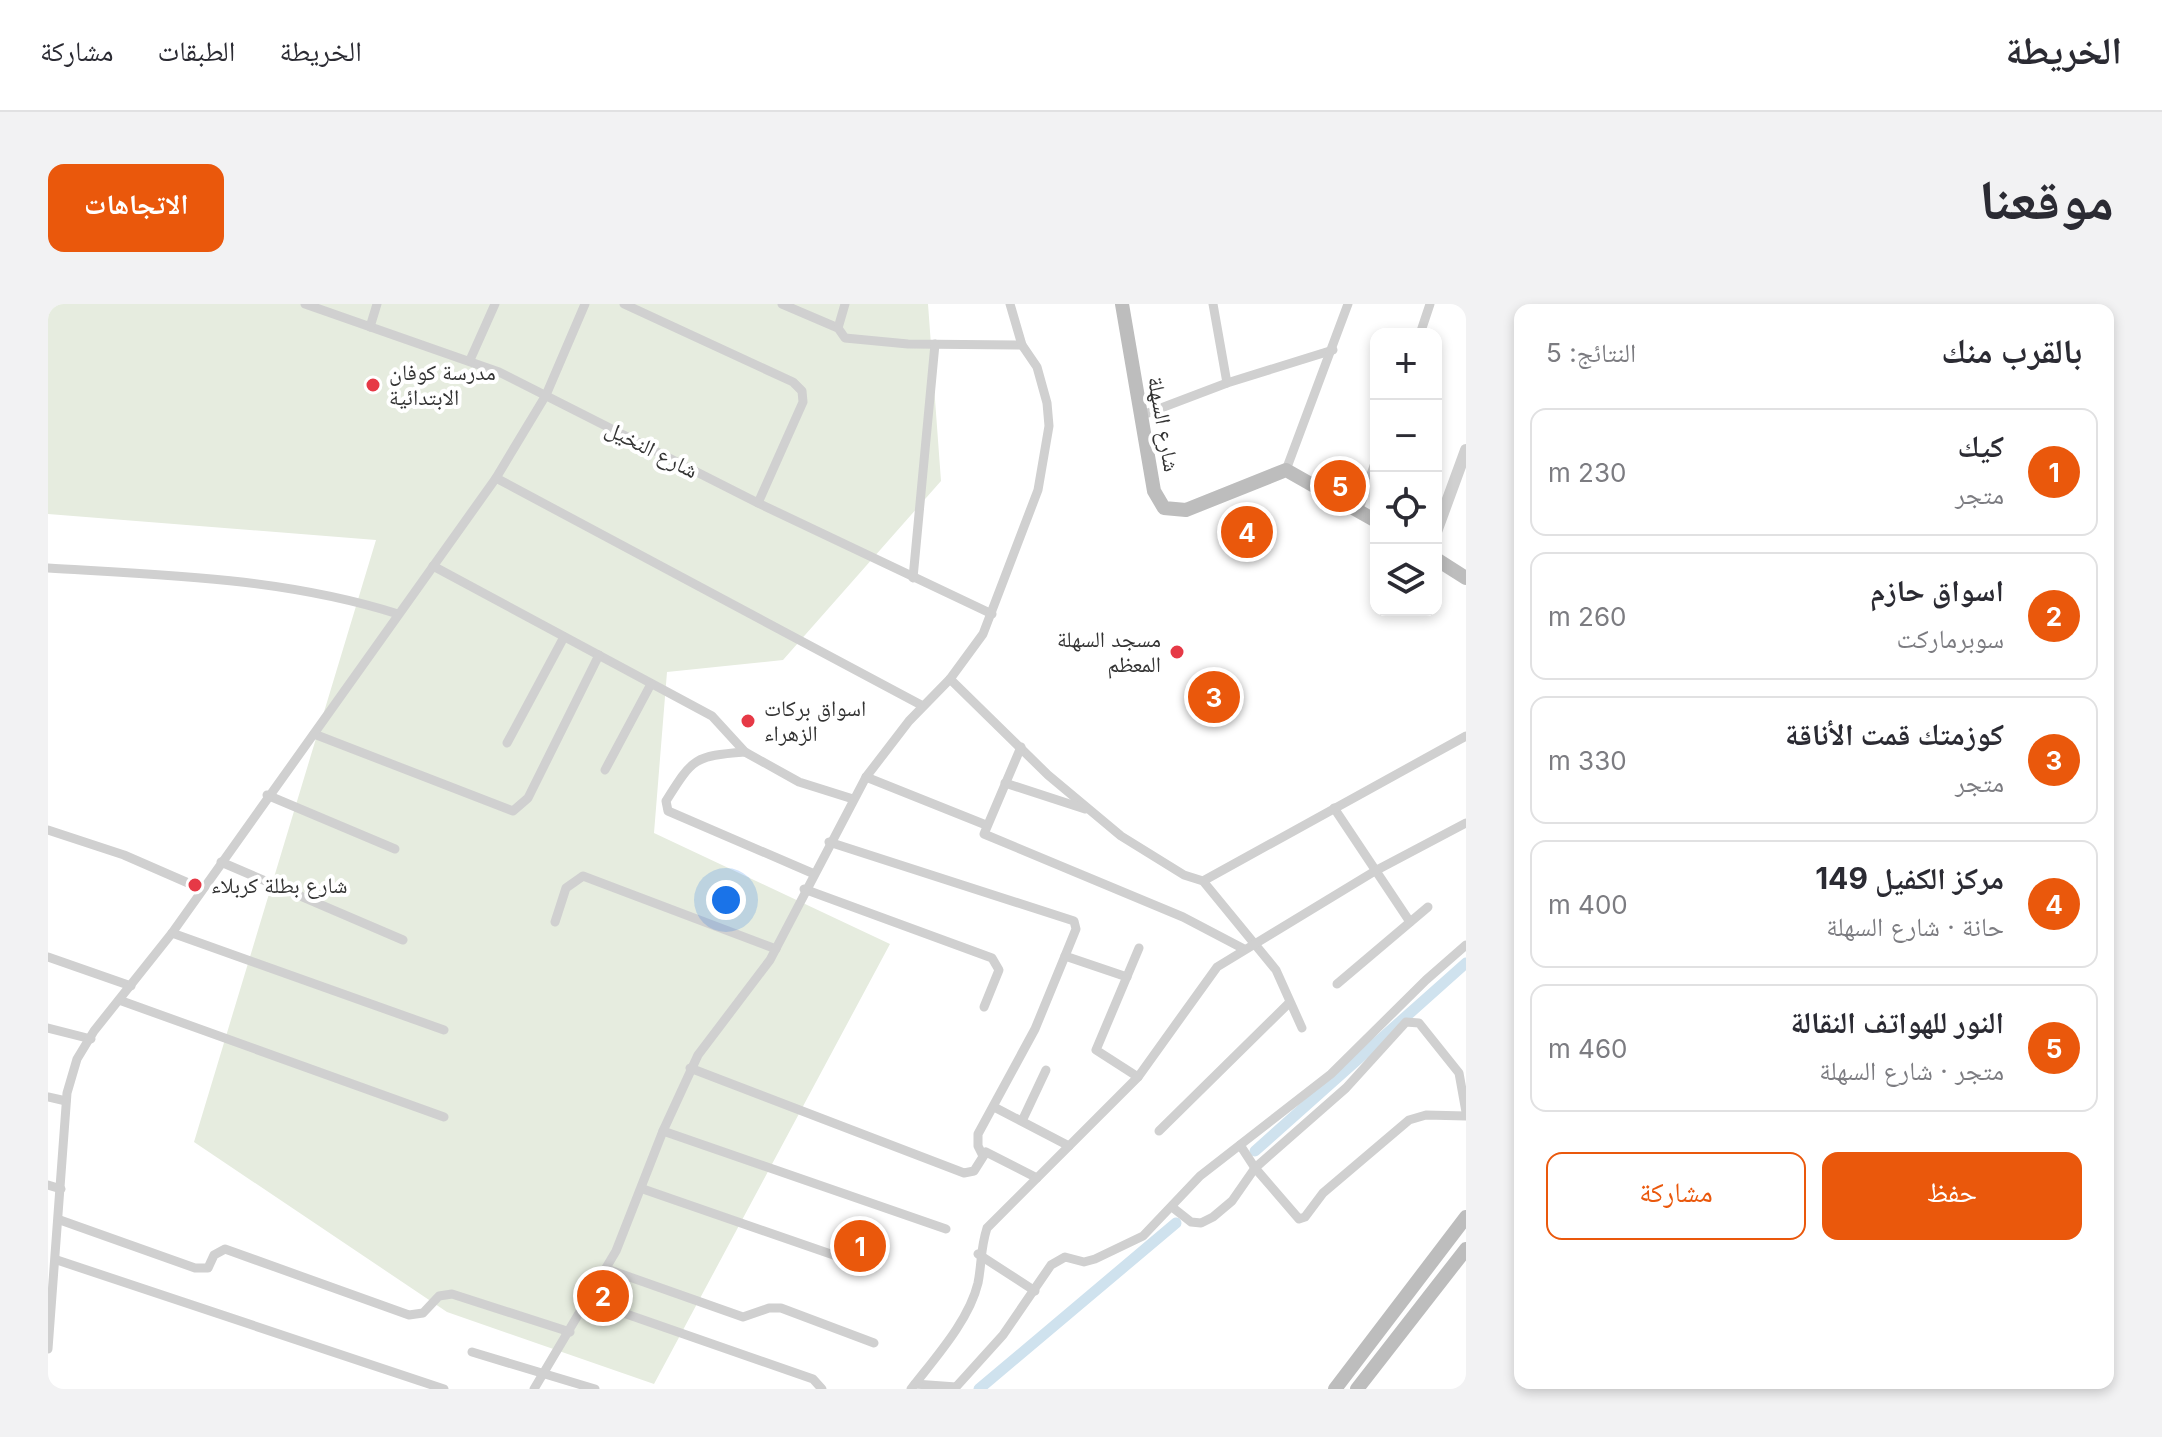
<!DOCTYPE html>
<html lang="ar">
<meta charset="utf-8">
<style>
body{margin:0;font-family:Inter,"Noto Naskh Arabic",sans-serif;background:#f2f2f3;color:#2b2b33;direction:rtl}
.controls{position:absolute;right:24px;top:24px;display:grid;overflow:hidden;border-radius:16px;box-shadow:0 4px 12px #0003}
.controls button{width:72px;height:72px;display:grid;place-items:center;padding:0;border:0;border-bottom:2px solid #e1e1e2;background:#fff;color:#2b2b33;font:40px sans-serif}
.you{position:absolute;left:678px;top:596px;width:28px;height:28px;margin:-20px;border:6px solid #fff;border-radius:50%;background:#1a73e8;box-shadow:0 0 0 12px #1a73e833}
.badge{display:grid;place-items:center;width:52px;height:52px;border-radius:50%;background:#ea580c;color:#fff;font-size:26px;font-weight:700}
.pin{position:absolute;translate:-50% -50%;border:4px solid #fff;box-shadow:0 2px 8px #0006}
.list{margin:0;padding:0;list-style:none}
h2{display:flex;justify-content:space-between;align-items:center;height:104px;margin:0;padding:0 32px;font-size:34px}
h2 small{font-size:26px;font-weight:400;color:#7c7c81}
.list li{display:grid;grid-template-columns:52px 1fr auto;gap:24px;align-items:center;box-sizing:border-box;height:128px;margin:0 16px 16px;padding:0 16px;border:2px solid #e1e1e2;border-radius:16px}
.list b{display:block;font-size:30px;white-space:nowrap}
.list p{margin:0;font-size:26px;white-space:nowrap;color:#7c7c81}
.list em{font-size:26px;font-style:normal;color:#7c7c81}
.actions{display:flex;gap:16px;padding:24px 32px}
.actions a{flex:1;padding:18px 0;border:2px solid #ea580c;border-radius:16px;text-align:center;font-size:28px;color:#ea580c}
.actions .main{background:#ea580c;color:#fff}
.icon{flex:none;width:44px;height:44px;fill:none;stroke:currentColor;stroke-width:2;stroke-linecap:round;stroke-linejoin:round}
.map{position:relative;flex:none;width:1418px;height:1085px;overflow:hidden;direction:ltr;border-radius:16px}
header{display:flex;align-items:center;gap:48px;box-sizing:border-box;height:112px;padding:0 40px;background:#fff;border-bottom:2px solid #e1e1e2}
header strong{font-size:38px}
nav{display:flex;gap:44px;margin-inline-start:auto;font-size:28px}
.intro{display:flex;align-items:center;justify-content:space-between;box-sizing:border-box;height:192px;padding:0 48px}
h1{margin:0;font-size:56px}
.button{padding:20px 36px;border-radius:16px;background:#ea580c;color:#fff;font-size:28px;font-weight:700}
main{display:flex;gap:48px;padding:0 48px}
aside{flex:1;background:#fff;border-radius:16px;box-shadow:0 4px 12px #0003}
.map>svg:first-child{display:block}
</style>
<header>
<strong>الخريطة</strong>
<nav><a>الخريطة</a><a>الطبقات</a><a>مشاركة</a></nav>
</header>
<div class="intro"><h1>موقعنا</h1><a class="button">الاتجاهات</a></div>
<main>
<aside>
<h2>بالقرب منك<small>النتائج: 5</small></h2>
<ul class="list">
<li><span class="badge">1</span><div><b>كيك</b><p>متجر</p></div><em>230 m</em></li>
<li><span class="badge">2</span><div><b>اسواق حازم</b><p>سوبرماركت</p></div><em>260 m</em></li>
<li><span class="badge">3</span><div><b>كوزمتك قمت الأناقة</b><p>متجر</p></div><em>330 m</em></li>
<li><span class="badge">4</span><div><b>مركز الكفيل 149</b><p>حانة · شارع السهلة</p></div><em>400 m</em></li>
<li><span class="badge">5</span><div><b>النور للهواتف النقالة</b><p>متجر · شارع السهلة</p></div><em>460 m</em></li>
</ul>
<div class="actions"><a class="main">حفظ</a><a>مشاركة</a></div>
</aside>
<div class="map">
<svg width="1418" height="1085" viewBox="0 0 1418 1085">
<rect width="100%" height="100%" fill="#fff"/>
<path fill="#e6ecdf" d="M0,0h880l13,177 -158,179 -116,12 -13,161 236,111 -236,440 -207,-72 -253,-170 182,-602 -328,-26z"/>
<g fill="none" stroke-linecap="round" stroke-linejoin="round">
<g stroke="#cfe2ee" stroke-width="11">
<path d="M1207,847l211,-188"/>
<path d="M931,1085l197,-166"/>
</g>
<g stroke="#d0d0d0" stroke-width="9">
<path d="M257,0l194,68 259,131 234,111"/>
<path d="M576,0l169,78 9,9 1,11 -45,101"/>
<path d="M734,0l56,24 7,10 63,6 114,1"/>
<path d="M1165,0l14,79"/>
<path d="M322,23l7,-23"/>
<path d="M790,24l7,-24"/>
<path d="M1372,30l10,-30"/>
<path d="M422,56l25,-56"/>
<path d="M1092,112l87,-33 106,-33"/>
<path d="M1238,166l62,-166"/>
<path d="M448,174l427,228"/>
<path d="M1311,205l17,-49"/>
<path d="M385,262l279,150 33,36 54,30 54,17"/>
<path d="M0,264c118,7 237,10 350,46"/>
<path d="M865,274l22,-234"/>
<path d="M902,375l98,96 73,61 63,39 19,6 73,89 26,58"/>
<path d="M266,430l199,77 15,-13 71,-143"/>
<path d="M459,439l57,-106"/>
<path d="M973,443l-37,87 199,83 61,32"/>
<path d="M697,448c-51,4 -52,6 -79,49l2,10 144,62"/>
<path d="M557,466l46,-86"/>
<path d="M818,473l120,48"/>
<path d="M957,479l80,26"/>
<path d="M219,491l128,54"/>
<path d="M1286,504l76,114"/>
<path d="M0,526l76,25 78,34"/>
<path d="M781,538l245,79 2,8 -11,27 62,21"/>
<path d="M173,558l182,78"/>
<path d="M1155,577l263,-145"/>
<path d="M756,585l188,69 7,12 -15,37"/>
<path d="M507,618l11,-34 17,-12 193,73"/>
<path d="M124,629l272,97"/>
<path d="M0,653l83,29"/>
<path d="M1289,680l91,-77"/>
<path d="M71,696l325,117"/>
<path d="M0,724l43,11"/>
<path d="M642,764l274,105 10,-2 12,-19 51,26"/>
<path d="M1090,773l-42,-27 43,-102"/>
<path d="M0,793l18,4"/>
<path d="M948,804l73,38"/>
<path d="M974,817l24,-51"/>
<path d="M615,827l283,98"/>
<path d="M1111,827l129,-127"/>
<path d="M1192,841l15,23 44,51 6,-2 18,-24 86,-73 17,-5 40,1"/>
<path d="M934,850l-4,-8v-12l57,-105 30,-73"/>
<path d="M0,881l13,4"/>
<path d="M595,885l205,71"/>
<path d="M1124,903l19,15 10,1 12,-6 19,-16 23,-33 91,-80 60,-66 13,1 40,50 7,39"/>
<path d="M12,916l135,48h13l6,-13 11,-6 184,66 14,-2 16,-17 13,-2 118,38"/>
<path d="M930,950l57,37"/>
<path d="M9,956l387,129"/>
<path d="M559,965l136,48 26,-9h12l93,35"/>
<path d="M541,997l224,78 9,10"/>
<path d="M0,1045l19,-256 10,-34 17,-28 78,-98 324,-455 50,-83 39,-91"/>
<path d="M424,1048l123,37"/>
<path d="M867,1080l41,3 47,-52 48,-70 14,-8 19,5 11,-3 48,-23 57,-60 131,-102 95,-94 40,-35"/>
<path d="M486,1085l82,-138 47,-120 35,-76 72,-95 96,-183 43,-56 41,-42 33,-45 55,-144 11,-64 -2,-23 -10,-36 -15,-22 -12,-41"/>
<path d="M863,1085c23,-30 58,-68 67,-106 4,-20 2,-33 9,-55l151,-151 79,-110 158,-96 91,-48"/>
</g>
<path stroke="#d0d0d0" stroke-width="12" d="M1388,228l30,-82"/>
<g stroke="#bdbdbd" stroke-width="14">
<path d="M1074,0l32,187 10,17 22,2 100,-40 90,51"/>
<path d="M1388,255l30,19"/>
<path d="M1287,1085l131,-172"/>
<path d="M1309,1085l109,-140"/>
</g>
</g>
<g fill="#e63946" stroke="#fff" stroke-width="3">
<circle cx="325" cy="81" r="8"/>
<circle cx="1129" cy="348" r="8"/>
<circle cx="700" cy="417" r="8"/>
<circle cx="147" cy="581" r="8"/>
</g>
<g text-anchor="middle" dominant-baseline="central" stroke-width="8" stroke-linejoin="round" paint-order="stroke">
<g font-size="22" fill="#333" stroke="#fff" text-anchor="start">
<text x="341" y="68">مدرسة كوفان<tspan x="341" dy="25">الابتدائية</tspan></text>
<text x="1113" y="335" text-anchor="end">مسجد السهلة<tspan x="1113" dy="25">المعظم</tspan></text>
<text x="716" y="404">اسواق بركات<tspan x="716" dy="25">الزهراء</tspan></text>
<text x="163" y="581">شارع بطلة كربلاء</text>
</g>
<g font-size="22" fill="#333" stroke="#fff">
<text transform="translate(1116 120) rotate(80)">شارع السهلة</text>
<text transform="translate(604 145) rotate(27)">شارع النخيل</text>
</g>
</g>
</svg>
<div class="controls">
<button>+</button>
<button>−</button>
<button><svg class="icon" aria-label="locate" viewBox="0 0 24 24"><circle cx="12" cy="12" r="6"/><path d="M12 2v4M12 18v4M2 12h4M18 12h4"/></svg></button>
<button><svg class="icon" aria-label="layers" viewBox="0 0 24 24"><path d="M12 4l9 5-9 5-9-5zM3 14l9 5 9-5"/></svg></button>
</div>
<div class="you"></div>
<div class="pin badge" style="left:812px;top:942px">1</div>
<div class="pin badge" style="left:555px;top:992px">2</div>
<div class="pin badge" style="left:1166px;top:393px">3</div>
<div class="pin badge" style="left:1199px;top:228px">4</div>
<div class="pin badge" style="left:1292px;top:182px">5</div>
</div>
</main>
